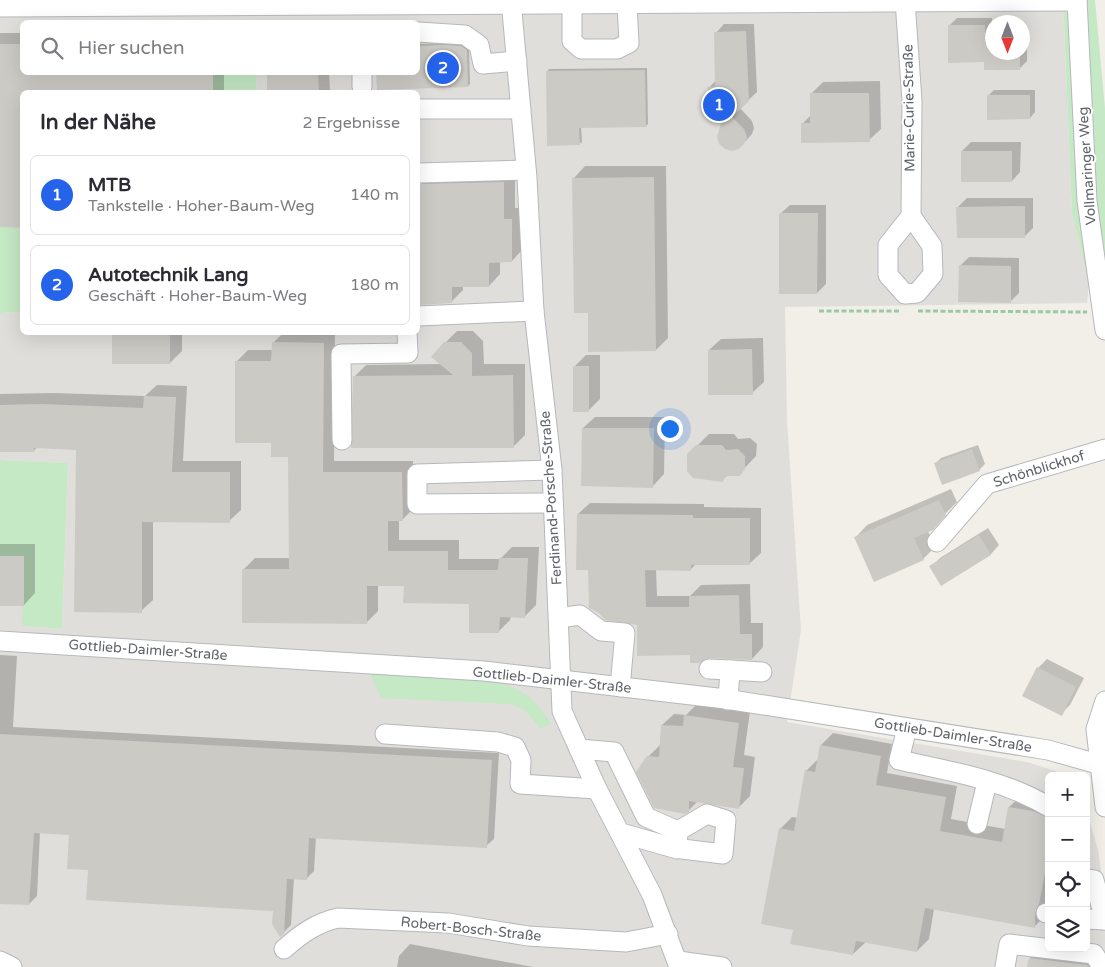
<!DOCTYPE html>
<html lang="de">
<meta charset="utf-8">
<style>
body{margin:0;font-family:"Varela Round",sans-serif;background:#f7f7f7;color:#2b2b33}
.controls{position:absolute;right:15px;bottom:15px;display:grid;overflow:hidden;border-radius:8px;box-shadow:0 5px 20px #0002}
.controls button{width:45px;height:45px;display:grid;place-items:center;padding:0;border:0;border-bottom:1px solid #e1e1e2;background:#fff;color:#2b2b33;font:25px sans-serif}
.compass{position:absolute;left:985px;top:15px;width:45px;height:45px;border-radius:50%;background:#fff;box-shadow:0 5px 20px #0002;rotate:180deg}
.you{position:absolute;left:669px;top:428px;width:18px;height:18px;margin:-12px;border:4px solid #fff;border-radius:50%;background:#1a73e8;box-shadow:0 0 0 8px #1a73e833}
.badge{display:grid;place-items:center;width:32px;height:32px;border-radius:50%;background:#2563eb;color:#fff;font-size:16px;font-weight:700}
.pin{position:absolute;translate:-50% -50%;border:2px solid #fff;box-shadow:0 1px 5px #0006}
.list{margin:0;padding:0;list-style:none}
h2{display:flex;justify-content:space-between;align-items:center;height:65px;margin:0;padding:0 20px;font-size:21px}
h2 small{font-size:16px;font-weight:400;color:#7c7c81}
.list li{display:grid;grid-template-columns:32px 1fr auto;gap:15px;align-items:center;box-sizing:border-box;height:80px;margin:0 10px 10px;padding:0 10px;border:1px solid #e1e1e2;border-radius:8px}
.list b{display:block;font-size:19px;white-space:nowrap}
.list p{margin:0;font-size:16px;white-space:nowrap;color:#7c7c81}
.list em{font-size:16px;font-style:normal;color:#7c7c81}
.icon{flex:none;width:28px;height:28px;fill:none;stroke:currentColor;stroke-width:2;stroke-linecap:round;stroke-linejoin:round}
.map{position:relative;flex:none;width:1105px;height:967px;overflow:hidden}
.search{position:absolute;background:#fff;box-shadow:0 5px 20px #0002;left:20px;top:20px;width:400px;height:55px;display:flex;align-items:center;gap:12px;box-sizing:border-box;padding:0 18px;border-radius:8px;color:#7c7c81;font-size:19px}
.panel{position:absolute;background:#fff;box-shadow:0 5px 20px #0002;left:20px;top:90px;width:400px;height:245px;border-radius:8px}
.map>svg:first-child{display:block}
</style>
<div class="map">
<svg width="1105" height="967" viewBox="0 0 1105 967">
<rect width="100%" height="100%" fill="#f1efe8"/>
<path fill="#e0deda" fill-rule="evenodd" d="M0,0h1063l9,213 17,70 -2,20 -302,4 2,113 14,210 -14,92 240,40 44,14h-22v172h37v-140l12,42 7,47v70h-1105v-411h24l-1,70 39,3 6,-166 -68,-3v-147l22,-1v20h396v-240h-161l-1,-19 162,-1v-50h-396v50l191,1v19h-191v136l-22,-1zM992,22h30v30h-30z"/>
<g fill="#c5e8c5">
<path d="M1063,0h32l10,109v164l-16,10 -17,-70z"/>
<path d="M213,73h43l1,19h-44z"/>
<path d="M0,227l22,1v84l-22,1z"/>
<path d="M0,460l68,3 -6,166 -40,-3 2,-70h-24z"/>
<path d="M369,671l127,11c29,8 40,17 55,42l-11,5 -16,-20 -14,-5 -129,-6z"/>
</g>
<g fill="#0003">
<path d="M957,18h35v34h30v-16h5v25l-7,7 -35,-7 -36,-35z"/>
<path d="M724,24h30l3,68 -17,16 12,13 2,7 -2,6 -13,14 -14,-37 -15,-24 6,-7v-47z"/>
<path d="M0,33h22v39h202v20h-202v134h-22z"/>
<path d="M448,43l16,1 5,4 1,36 -2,2 -50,-14v-28z"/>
<path d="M647,68l1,56 -2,2 -65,1 1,15 -3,2 -32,-72 2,-3z"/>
<path d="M269,72h60l1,20h-61z"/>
<path d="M880,81l1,48 -12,11 -67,-16 9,-9v-21l12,-12z"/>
<path d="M994,90h41v22l-5,6 -42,-22z"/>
<path d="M971,142h50l-1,30 -8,9 -50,-30z"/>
<path d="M585,166h81l2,172 -12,12 -67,-38 -15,-134z"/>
<path d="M515,171v37h8v41l-11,12h-12v13l-11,12h-26v4l-12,12 -33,1v-93l3,-1 -1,-24 12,-12z"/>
<path d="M967,198h66v30l-9,9 -66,-30z"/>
<path d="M790,205h36v79l-9,9 -36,-80z"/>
<path d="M969,257l50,1v35l-9,9 -50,-36z"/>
<path d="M457,331h16l10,10 1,23h41v71l-12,12 -159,-70 12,-12 76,-1 -10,-8z"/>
<path d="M113,332h69v19l-12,12z"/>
<path d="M284,332h51l-1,129h79l1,47 -12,12h-3v20h60v19h41l12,-12h27l-3,58 -12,12 -13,-1 -1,4 -11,11 -29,-28 -65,-19h-27v27l-12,12 -122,-54 11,-11h35v-102l-17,-14 -36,-81 11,-11h25v-7z"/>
<path d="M763,338l1,44 -12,11 -43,-43 12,-11z"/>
<path d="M586,355h14v44l-11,11 -15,-43z"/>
<path d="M157,385l30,1 -4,75h58v49l-12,11h-76v79l-12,11 -64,-162 -40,-2 -3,4h-34v-57l54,-1 91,3z"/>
<path d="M595,417h70l-1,57 -11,12 -70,-58z"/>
<path d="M709,434h25l4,5 12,-1 7,6 -1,12 -17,18 -11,1 -6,5 -33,-26z"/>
<path d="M978,445l7,19 -6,6 -43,-7 5,-5z"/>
<path d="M951,489l6,13 -29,29 7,16 -12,12 -67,-22 11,-12z"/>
<path d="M590,503l114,1v3l57,1v45l-12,11h-53l-5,5h-35l1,27h33l11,-11 49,-1 1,39h12v24l-11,12 -61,-5 -53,-31 -49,-55 -11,-54z"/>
<path d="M988,528l11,17 -8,9 -49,30 -11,-17 9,-9z"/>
<path d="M0,544h35v49l-11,12h-24z"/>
<path d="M0,655l17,1 -4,71 486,26 -5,86 -8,7 -170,-9 -2,34 -8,8 -12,-1 -3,47 -10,10 -7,-25 -185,-41 -18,-35 -31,-2 -3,64 -8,8 -29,-2z"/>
<path d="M1047,659l37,19 -14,27 -9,9 -23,-46z"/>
<path d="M697,704l53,7 -6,44 11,2 -5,39 -11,11 -41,-6 -10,10 -40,-54 12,-12 2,-20 12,-11 12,1z"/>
<path d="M833,733l59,11 -5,29 70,13 -6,33 54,10 4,-22 12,-11 28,5v94l-3,5v15l-12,12 -100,-18 -5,30 -12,12 -51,-9 -13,12 -59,-25 -14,-100 12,-12 6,1 8,-47 12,-12 3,-14z"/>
<path d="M410,944l123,23h-136l2,-11z"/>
<path d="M1042,946l15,2 42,19h-71l2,-9z"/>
</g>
<g fill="#cccac5">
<path d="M948,25h37v19h7v8h28v18h-36v-8l-36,1z"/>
<path d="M746,31l3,70 -17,16 12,12 3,8 -3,7 -5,5 -7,2 -7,-2 -6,-5 -2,-7 7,-24h-16v-26l7,-1 -1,-54z"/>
<path d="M0,44h22v28h191v20h-191v136l-22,-1z"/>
<path d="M445,45l16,1 6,4 1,37 -91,3 -1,-18h42v-26z"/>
<path d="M645,70l1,57 -67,1 1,17 -33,1 -1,-75z"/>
<path d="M267,72h51l1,20h-52z"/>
<path d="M810,93h59l1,49 -69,1v-20h9z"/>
<path d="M987,95h43v24l-43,1z"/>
<rect x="961" y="151" width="51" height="31"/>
<path d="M654,177l2,174 -68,1v-39h-14l-2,-135z"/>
<path d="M504,182v37h8v43l-23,1v24h-37v16l-34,2 1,-121z"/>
<path d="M1025,206v32h-68l-1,-31z"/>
<path d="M779,213h39l-1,81h-38z"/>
<path d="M959,265l52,1v37l-53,-1z"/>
<rect x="112" y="332" width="58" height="32"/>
<path d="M272,342l52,1 -1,129h79l1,49h-15v30h60v19h50l1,-12h29l-3,60 -25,-1 -1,16h-30v-29l-66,-1 1,-17h-37v38l-125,-1v-54h47l-1,-112h-17v-14h-36v-82h36z"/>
<path d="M444,342h17l11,11v23l41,-1 1,73h-163l2,-72 100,-1 -22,-18z"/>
<path d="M752,349l1,46h-45v-45z"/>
<rect x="573" y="366" width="16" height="46"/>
<path d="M144,396l32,1 -4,75h58v51l-88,-1v91l-68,-1 2,-162 -42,-2v4h-34v-47l42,-1 101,4z"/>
<path d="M582,428h72l-1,60 -72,-2z"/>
<path d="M696,445h26l4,5 12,-1 7,7v13l-5,7h-15l-2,6 -30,-4 -6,-7v-17z"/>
<path d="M972,449l8,22 -38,14 -8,-22z"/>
<path d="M939,500l7,15 -13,15 -19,8 10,22 -50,22 -20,-45z"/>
<path d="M577,514l116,1v3h57v47h-59v6l-46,-1 1,37h43v-11l50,-1 1,39h12v26l-42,-2 -10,5h-10v-8l-53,1v-31l-32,-5 -6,-7 -10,-5 -1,-38h-12z"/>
<path d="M979,535l12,20 -50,31 -12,-20z"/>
<rect x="0" y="556" width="24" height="50"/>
<path d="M1037,667l39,20 -14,29 -40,-20z"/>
<path d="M684,715l55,8 -6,44 11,1 -5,41 -50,-8v11l-4,2 -31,-6 -18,-36 11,-16 12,1 2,-32 22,1z"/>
<path d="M0,734l492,26 -5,88 -178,-10 -2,42 -20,-1 -3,55 -4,3 -8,-13 1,-13 -187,-11 2,-30 -21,-1 2,-34 -35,-2 -5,72 -29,-1z"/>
<path d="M820,745l61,11 -5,29 70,12 -6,34 62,11 6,-35 25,4 16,7v34l-10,52 -4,9v15l-110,-20 -8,44 -61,-11 -3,14 -63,-11 3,-14 -32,-6 18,-96 15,3 11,-61 10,2z"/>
<path d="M1029,958l58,7 2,2h-62z"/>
</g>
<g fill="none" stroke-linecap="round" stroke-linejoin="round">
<defs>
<g id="minor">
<path d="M511,0l16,178 7,133 18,159 10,241 35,78 55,106 27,72"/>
<path d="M905,0l7,101 -1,115 -23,29v30l17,19 12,-1 16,-19 -1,-28 -21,-30"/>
<path d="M1077,0l10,201 18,129"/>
<path d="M572,5v36l9,8h36l12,-6 -2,-39"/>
<path d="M0,7l1077,-6"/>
<path d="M418,32l47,3 14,10 4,19 34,-3"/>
<path d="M362,72v15"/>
<path d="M418,109h103"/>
<path d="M418,173l108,-3"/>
<path d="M418,316l116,-5"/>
<path d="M342,440l-1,-86 67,-1 -1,-21"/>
<path d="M552,470l-135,4v30l136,-1"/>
<path d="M937,542l50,-58 118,-35"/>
<path d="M559,618l21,-3 21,16 24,2 -5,54"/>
<path d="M0,641l484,30 242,28 322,51 57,16"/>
<path d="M709,669l21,1"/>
<path d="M728,700l2,-30 32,2"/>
<path d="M1105,701l-9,28 9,78"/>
<path d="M907,728l-8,32c50,11 106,20 150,47"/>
<path d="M385,734l113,8 17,5 6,13 -1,24 77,5"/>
<path d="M579,749l35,3 32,65 32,14"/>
<path d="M977,824l10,-42"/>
<path d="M621,833l53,15 49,6 3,-34 -19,-6 -29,17 -1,18"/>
<path d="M1086,879l8,1 11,40"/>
<path d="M1046,913h3"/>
<path d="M1086,919l19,1"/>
<path d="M284,949c17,-15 32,-26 54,-31l110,5 80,13 98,6 42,-8"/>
<path d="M0,961l12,6"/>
<path d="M678,961l44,6"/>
<path d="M1005,967l4,-23 85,10 8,13"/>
</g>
</defs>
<use href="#minor" stroke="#b5b8bc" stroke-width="21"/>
<g stroke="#9cc7a9" stroke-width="3" stroke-dasharray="5 2.5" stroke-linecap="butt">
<path d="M819,311h80"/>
<path d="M918,311l169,1"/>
</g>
<use href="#minor" stroke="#fff" stroke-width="19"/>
</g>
<g text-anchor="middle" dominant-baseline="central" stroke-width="4" stroke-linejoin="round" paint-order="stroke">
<g font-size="14" fill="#5f6368" stroke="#fff">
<text transform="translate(909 108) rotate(-91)">Marie-Curie-Straße</text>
<text transform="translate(1087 166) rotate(-94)">Vollmaringer Weg</text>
<text transform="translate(1039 469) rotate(-17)">Schönblickhof</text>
<text transform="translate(551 498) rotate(-94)">Ferdinand-Porsche-Straße</text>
<text transform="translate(148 650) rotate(4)">Gottlieb-Daimler-Straße</text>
<text transform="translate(552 680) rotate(6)">Gottlieb-Daimler-Straße</text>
<text transform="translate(953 735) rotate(9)">Gottlieb-Daimler-Straße</text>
<text transform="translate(471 929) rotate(6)">Robert-Bosch-Straße</text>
</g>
</g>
</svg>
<div class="controls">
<button>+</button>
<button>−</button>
<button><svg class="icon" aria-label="locate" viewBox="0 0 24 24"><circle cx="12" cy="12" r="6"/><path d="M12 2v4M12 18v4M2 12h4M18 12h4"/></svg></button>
<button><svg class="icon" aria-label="layers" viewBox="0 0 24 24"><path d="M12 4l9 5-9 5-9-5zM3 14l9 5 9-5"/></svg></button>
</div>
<svg class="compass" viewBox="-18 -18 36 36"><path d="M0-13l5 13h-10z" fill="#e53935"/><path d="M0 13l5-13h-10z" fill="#7c7c81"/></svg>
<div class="you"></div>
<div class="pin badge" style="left:719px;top:105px">1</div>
<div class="pin badge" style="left:443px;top:68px">2</div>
<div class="search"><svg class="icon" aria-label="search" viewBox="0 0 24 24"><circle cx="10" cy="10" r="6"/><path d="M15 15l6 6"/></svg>Hier suchen</div>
<section class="panel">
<h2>In der Nähe<small>2 Ergebnisse</small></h2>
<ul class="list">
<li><span class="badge">1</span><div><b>MTB</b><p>Tankstelle · Hoher-Baum-Weg</p></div><em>140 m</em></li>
<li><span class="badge">2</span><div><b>Autotechnik Lang</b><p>Geschäft · Hoher-Baum-Weg</p></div><em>180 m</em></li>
</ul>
</section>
</div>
